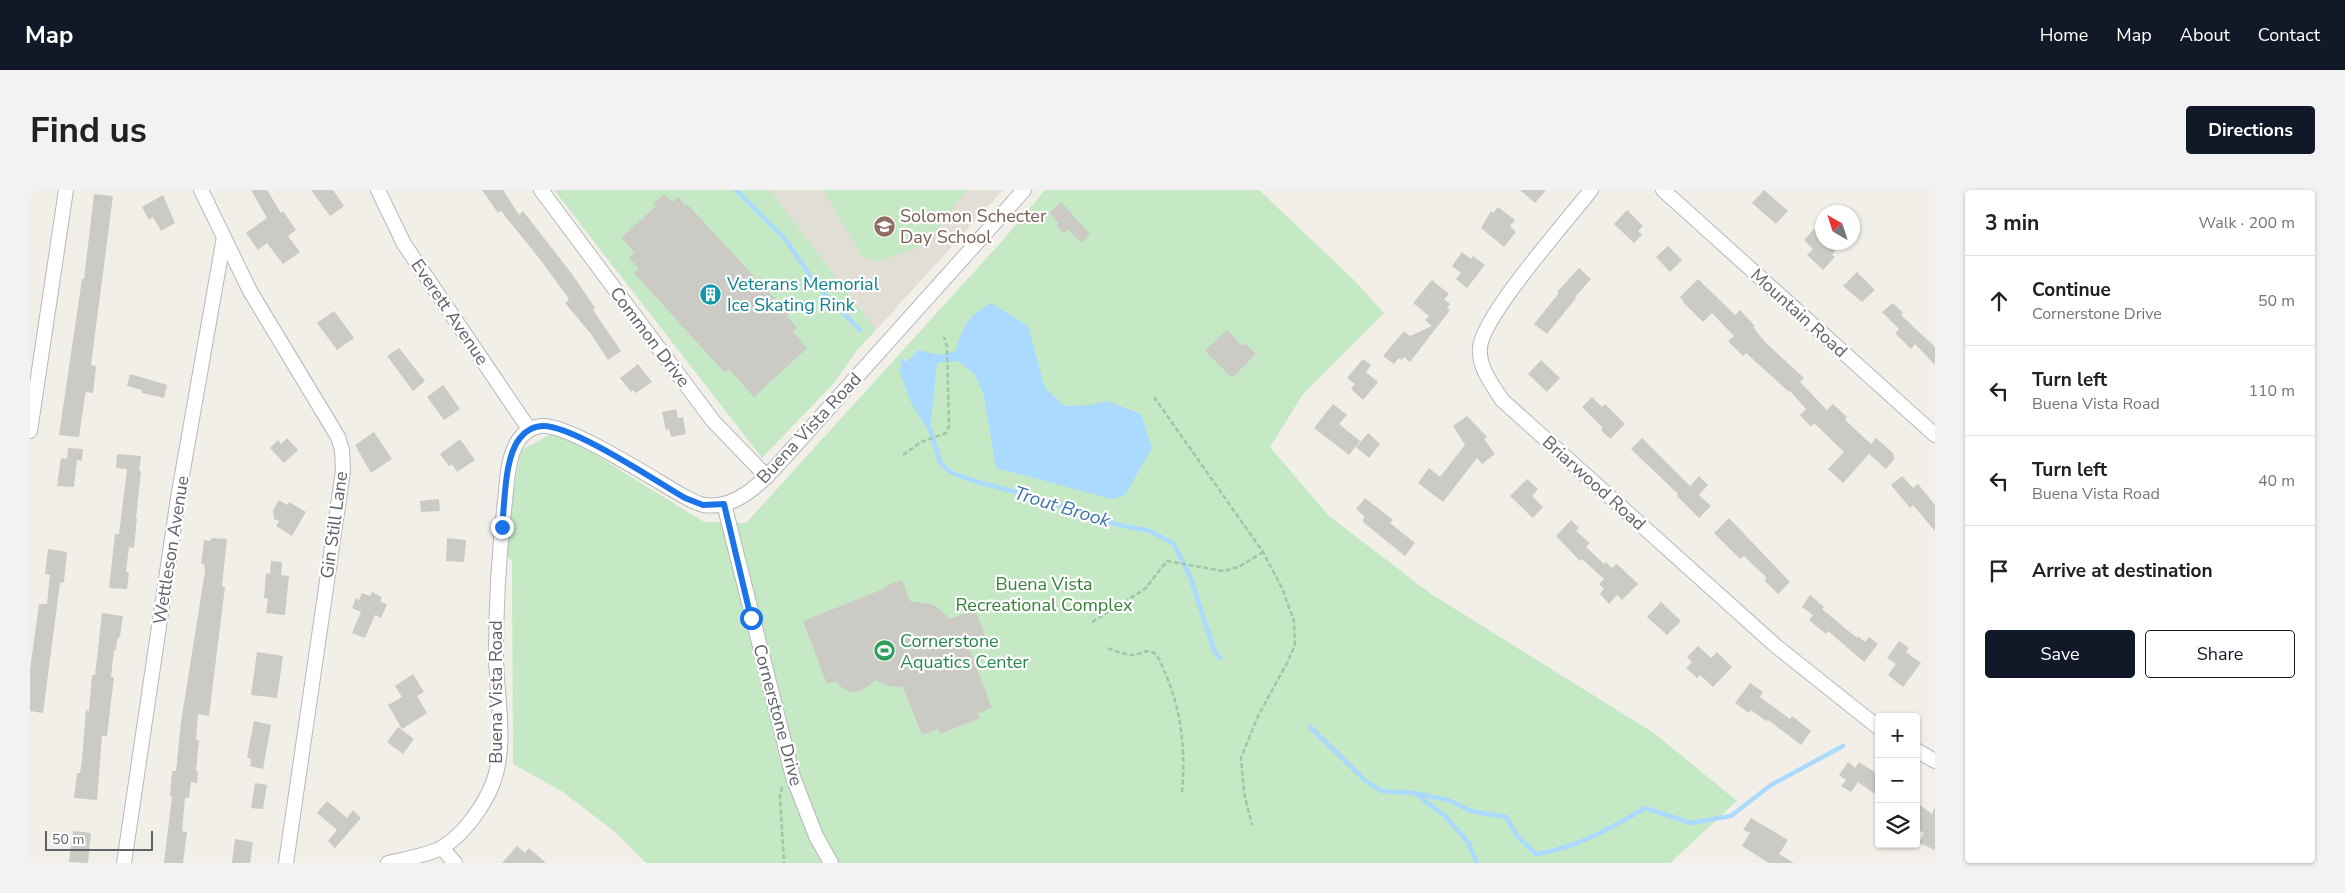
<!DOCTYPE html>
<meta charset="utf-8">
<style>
body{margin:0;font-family:"Nunito Sans",sans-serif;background:#f2f2f2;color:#202124}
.controls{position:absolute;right:15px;bottom:15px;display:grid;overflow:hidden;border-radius:5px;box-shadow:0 1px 4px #0004}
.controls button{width:45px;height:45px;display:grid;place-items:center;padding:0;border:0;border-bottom:1px solid #e0e0e0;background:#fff;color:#202124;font:25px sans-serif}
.compass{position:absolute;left:1785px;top:15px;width:45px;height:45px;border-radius:50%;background:#fff;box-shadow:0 1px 4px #0004;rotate:321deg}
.scale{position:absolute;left:15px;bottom:12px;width:108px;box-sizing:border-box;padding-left:5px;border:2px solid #5f6368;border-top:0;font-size:14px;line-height:18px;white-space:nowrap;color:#5f6368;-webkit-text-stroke:4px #fff;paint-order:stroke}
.stop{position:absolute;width:15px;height:15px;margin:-11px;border:4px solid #1a73e8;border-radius:50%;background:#fff}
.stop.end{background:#1a73e8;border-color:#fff;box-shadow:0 1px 5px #0008}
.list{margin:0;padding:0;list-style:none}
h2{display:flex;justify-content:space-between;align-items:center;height:65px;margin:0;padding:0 20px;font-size:21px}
h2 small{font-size:16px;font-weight:400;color:#757577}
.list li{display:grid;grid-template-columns:32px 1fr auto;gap:15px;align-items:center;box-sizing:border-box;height:90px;padding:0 20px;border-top:1px solid #e0e0e0}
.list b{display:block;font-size:19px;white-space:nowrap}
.list p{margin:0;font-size:16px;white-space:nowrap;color:#757577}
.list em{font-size:16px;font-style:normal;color:#757577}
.actions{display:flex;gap:10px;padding:15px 20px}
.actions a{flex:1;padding:11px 0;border:1px solid #111827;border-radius:5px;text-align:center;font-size:18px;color:#111827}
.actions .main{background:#111827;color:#fff}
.icon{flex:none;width:28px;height:28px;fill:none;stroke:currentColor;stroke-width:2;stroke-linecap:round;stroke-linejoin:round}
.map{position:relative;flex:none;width:1905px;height:673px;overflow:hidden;border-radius:5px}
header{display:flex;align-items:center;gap:30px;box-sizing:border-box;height:70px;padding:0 25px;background:#111827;color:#fff}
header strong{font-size:24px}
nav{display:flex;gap:28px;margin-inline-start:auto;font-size:18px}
.intro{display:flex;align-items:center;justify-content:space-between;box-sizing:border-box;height:120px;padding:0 30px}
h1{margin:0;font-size:35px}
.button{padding:12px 22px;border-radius:5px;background:#111827;color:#fff;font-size:18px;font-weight:700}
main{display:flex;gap:30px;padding:0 30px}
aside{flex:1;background:#fff;border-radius:5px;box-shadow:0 1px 4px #0004}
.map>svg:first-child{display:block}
</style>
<header>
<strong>Map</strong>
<nav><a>Home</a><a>Map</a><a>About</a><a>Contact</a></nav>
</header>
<div class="intro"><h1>Find us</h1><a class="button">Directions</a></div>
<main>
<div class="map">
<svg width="1905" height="673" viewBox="0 0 1905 673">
<rect width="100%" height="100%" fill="#f1efe8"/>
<path fill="#e1ded6" d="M740,0h233l-127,140z"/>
<g fill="#c5e8c5">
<path d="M524,0h216l106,140 -19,20 -22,32 -73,76z"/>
<path d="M793,0h144l-40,53 -10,5 -41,14 -14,-6z"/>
<path d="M1015,0h214l96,91 29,32 -81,81 -33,53 59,69 102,78 223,139 83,68 -67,62h-1024l-31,-31 -52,-40 -50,-28 -1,-204 -10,-4 19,-106 36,-19 147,91 42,1 257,-283z"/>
</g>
<path fill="#aadaff" d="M961,113l37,23 17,62 19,18 27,-1 16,-4 34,13 11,34 -27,47 -13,4 -116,-31 -12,-72 -9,-21 -17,-14 -21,2 -7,70 -19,-30 -12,-34 20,-19 21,5 16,-4c5,-23 14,-37 35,-48z"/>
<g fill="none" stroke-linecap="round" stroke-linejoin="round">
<g stroke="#aadaff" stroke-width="4.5">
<path d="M706,0l50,50 32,47 42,43"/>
<path d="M872,171l6,8"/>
<path d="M900,239l10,33 10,10 24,9 57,15 88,29 31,6 24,13 17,35 23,71 6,8"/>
<path d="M1280,537l56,54 15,10 34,2 31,24 22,25 9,21"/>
<path d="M1385,603l33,7 23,11 35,6 11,19 19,18c40,-6 74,-25 109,-46l46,15 40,-7 40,-31 72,-39"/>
</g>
</g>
<g fill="#cccac5">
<path d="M221,0h16l14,23 2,-2 13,19 -8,6 12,16 -17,12 -16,-21 -9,7 -12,-17 21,-15z"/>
<path d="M281,0h22l11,16 -14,10z"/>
<path d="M452,0h21l16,25 4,-4 49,63 23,34 -2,2 28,41 -13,9 -17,-26 -26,-31 4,-4 -30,-41 -38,-47 -3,2z"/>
<path d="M1490,0h26l-11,13z"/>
<path d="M1734,0l24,21 -12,13 -24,-21z"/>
<path d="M64,4l19,2 -22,169 5,1 -3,27 -7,-1 -1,4 -6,41 -20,-2 23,-156h2z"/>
<path d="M634,4l8,8 6,-5 8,8 1,-1 102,110 -2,2 10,12 -4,4 14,16 -53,49 -25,-28 -4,4 -91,-100 5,-4 -10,-11 6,-5 -14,-15 35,-32 -3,-2z"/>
<path d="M133,5l12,28 -14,8 -8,-14 -4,3 -7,-13z"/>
<path d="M1031,12l29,32 -9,9 -13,-14 -4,5 -8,-8 3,-3 -10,-10z"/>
<path d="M1468,17l17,13 -5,6 6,6 -12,15 -23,-19 10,-17 2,2z"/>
<path d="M1597,20l16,16 -5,5 4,4 -8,8 -20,-19z"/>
<path d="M1784,39l8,8v5h6l8,8 -4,5 3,2 -12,13 -16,-15 6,-6 -9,-9z"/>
<path d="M1638,56l14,14 -12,12 -14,-15z"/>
<path d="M1432,62l9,7 2,-3 12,9 -18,23 -11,-9 5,-6 -9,-7z"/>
<path d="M1549,78l12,11 -16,18 1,1 -29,36 -13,-10 25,-31 -2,-1z"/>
<path d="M1827,82l18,18 -13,12 -19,-16z"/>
<path d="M1668,89l37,36 5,-5 15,16 -2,1 12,15 39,36 -4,4 27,28 6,-6 14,13 -2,3 26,24 5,-6 18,16 -1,2 2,2 -9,11 -17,-15 -26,29 -15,-14 16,-17 -30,-29 -3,4 -11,-12 6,-6 -16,-18 -1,1 -43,-39 -3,3 -15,-15 6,-5 -22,-23 -9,9 -19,-19 -4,-6z"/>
<path d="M1402,90l17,14 -5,5 6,5 -3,4 3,2 -40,52 -6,-5 -2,3 -3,-2 -5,6 -11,-8 21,-25 6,5 22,-10 -7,-6 4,-4 -16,-13z"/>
<path d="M1863,113l10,10 -2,2 34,32v18l-20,-21 -4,5 -16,-16 4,-4 -17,-17z"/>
<path d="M304,121l20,27 -17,12 -20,-27z"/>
<path d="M1197,140l15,16 3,-2 11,10 -24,24 -27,-27z"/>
<path d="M369,158l26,33 -12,10 -26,-35z"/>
<path d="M1333,169l8,6 -5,7 12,10 -15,18 -12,-11 4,-5 -8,-6z"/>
<path d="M1511,170l19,18 -13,14 -19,-18z"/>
<path d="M608,174l14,18 -16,11 -3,-3 -2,2 -11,-14z"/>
<path d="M100,184l37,11 -3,13 -22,-5v-3l-15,-4z"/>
<path d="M413,195l17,24 -16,11 -17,-23z"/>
<path d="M1562,207l10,10 3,-3 20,20 -15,15 -9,-9 2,-2 -21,-21z"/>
<path d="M1303,214l14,11 -8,9 21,17 -11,14 -35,-27z"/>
<path d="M646,219l2,9 5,-1 3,17 -15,3 -2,-8 -3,1 -4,-18z"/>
<path d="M1437,226l20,21 -3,2 11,15 -13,10 -5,-6 -34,44 -25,-19 11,-15 11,9 25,-32 -12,-19z"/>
<path d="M344,242l18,27 -21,14 -16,-28z"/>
<path d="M1338,243l12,11 -11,14 -13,-11z"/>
<path d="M257,248l11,12 -14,13 -14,-15 8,-8 3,4z"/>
<path d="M1612,248l48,48 9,-10 9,9 -9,10 12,11 -12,12 -22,-22 1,-2 -47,-45z"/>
<path d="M430,249l15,21 -18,12 -5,-8 -3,2 -9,-12z"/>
<path d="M38,258l15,1 -1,12 -5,-1 -3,27 -17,-1 4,-28 6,1z"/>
<path d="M87,264l24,2 -2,15h2l-5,47h1l-3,30 -5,-1 -3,25h3l-2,17 -18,-1 6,-54h4l8,-65 -11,-1z"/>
<path d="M1872,286l11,12 5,-4 17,21v26l-22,-26 -3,3 -19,-23z"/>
<path d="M1497,289l11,10 -6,7 11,11 -10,11 -23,-22z"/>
<path d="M1335,308l28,22 -3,3 25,20 -10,13 -42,-34 1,-6 -8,-7z"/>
<path d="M409,309l1,12 -19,1 -1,-11z"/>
<path d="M249,310l8,5 2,-3 17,10 -14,24 -16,-10 3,-5 -5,-2 -1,-9z"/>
<path d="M1699,328l61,64 -12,12 -14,-14 3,-2 -23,-22 -4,3 -26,-26z"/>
<path d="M1541,330l8,8 -3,3 14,12 -4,4 18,17 2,-2 6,6 5,-4 21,20 -16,16 -5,-5 -8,9 -9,-10 4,-5 -5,-5 5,-5 -22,-20 -2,2 -24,-25z"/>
<path d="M181,348l16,1 -5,47 3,1 -16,129 -11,-2 -2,26h3l-3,31h2l-1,12 -6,-1 -2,16h-4l-3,33 5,1 -4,31h-19l8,-67h-2l2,-25h4l5,-49 24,-151 -1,-7h-3l3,-24 7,1z"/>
<path d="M417,348l19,2 -2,22 -18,-1z"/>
<path d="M18,359l19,3 -3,30 -4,1 -17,130 -13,-2v-41l9,-66h8l3,-29 -5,-1z"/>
<path d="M241,371l11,1 -1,13 8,1 -4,39 -19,-2 2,-14 -4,-1 2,-25 4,1z"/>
<path d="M872,390l8,21 24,4 16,14 25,-9 10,25 -18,8 25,65 -14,5 2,5 -40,16 -2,-5 -16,6 -19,-48 -16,-1 -11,-6 -15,11 -10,1 -9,-4 -6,-7 -9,3 -24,-63 83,-33 -1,-2z"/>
<path d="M342,402l10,5 -2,5 7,2 -6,14 -6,-3 -10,23 -13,-5 9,-21 -9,-4 4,-10 3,2 3,-7 8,3z"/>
<path d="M1780,405l14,12 -2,2 35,29 1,-2 7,6 4,-5 9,7 -14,18 -36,-31 -2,3 -17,-14 4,-5 -11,-8z"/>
<path d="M1631,412l20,19 -14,14 -20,-18z"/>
<path d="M72,423l21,3 -3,20 -3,4 -1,10h-2l-3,27h3l-7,59h-5l-5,64 -23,-2 3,-25h3l2,-14 4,-49 3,1 3,-36h3z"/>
<path d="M1869,451l10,7 -3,4 15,11 -18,24 -15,-12 8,-11 -9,-6z"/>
<path d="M1668,456l13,12 6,-6 15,15 -19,20 -13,-12 -3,3 -11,-10 6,-6 -5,-5z"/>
<path d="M227,462l26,4 -6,42 -26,-3z"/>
<path d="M383,484l11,18 -7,4 10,17 -25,16 -14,-24 14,-8 -7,-11z"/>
<path d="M1720,493l13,9 -3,5 30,22 2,-3 19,15 -10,14 -33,-25 -2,1 -15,-11 -2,3 -14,-10z"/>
<path d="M224,531l17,4 -8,44 -13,-3 1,-7 -4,-2z"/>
<path d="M368,537l16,12 -11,15 -16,-12z"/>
<path d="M1818,572l7,6 4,-6 20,13v22l-21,-15 -7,10 -10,-6 5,-6 -7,-5z"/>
<path d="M225,593l12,2 -4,24 -12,-1z"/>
<path d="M297,611l20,17 6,-8 8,8 -26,30 -7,-7 9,-11 -20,-17z"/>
<path d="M1886,612l16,12 3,-7v43l-16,-7 5,-10 -8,-4z"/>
<path d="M1721,628l37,22 -9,14 15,9h-25l-27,-17 8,-13 -7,-3z"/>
<path d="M43,641l18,2 -3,30 -19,-1z"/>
<path d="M205,649l18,3 -3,21h-18z"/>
<path d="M487,656l8,7 4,-5 17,15h-44z"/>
</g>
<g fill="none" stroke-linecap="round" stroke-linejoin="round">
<defs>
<g id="minor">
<path d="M171,0l49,101 88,146 4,13 1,21 -57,392"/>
<path d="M348,0l26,54 125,185"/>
<path d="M511,0l172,231 54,56"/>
<path d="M1561,0c-24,31 -107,124 -111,157 -2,20 12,37 22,53l274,246 103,82"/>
<path d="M1633,0l272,245"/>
<path d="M0,241l36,-241"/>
<path d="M694,314l69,273 23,59 15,27"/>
<path d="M1886,560l19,11"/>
<path d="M412,658l13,15"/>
<path d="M94,673l54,-365 46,-261"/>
<path d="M358,673c16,-4 42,-8 55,-16 21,-13 41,-41 50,-64 15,-41 3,-86 3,-128 0,-51 3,-103 9,-154 2,-17 2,-36 9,-52 4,-11 14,-22 27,-23 27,-3 117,56 144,71 6,3 13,7 19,8 33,5 59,-24 79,-46l241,-269"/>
</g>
</defs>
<use href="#minor" stroke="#b5b8bc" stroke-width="16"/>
<g stroke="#9cc7a9" stroke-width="2.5" stroke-dasharray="5 2.5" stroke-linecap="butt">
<path d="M1124,207l109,155 19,36 12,33 1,24 -8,18 -29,53 -17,42 3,35 8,32"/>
<path d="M873,265l18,-13 25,-9 3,-7 -2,-79 -3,-10"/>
<path d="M1062,432l53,-33 22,-28 56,10 16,-4 24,-15"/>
<path d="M1078,458c6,3 19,7 25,7 6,0 13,-6 19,-3 6,2 8,10 11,16 18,39 23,81 19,124"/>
<path d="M752,597l-2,9 4,67"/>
</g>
<use href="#minor" stroke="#fff" stroke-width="14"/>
</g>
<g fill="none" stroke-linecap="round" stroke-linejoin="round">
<path stroke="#1a73e8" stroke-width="6" d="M472,337c3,-24 2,-70 18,-89 5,-7 14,-12 23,-12 31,0 111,54 142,72l18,7 21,-1 27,114"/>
</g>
<defs>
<symbol id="school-disc" viewBox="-11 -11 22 22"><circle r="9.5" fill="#8d6e63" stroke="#fff"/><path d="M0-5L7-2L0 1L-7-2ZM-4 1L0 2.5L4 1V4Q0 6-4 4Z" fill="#fff"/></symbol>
<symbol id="building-disc" viewBox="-11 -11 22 22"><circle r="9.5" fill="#0f9aa8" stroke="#fff"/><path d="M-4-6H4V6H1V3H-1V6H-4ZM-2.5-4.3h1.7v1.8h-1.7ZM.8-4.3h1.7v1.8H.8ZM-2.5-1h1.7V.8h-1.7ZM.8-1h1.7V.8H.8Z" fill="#fff"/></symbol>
<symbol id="stadium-disc" viewBox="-11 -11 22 22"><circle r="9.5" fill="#2e9e5b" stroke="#fff"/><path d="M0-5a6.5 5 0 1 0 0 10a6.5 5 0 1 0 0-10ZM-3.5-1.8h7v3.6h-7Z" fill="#fff"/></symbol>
</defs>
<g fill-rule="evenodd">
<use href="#school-disc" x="842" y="24" width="25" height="25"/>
<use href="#building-disc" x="668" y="92" width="25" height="25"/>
<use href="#stadium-disc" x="842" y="448" width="25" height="25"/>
</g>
<g text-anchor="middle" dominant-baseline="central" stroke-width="4.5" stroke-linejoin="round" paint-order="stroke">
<g font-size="18" fill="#785e54" stroke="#fff" text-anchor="start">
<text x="870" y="26">Solomon Schecter<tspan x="870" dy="21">Day School</tspan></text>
</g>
<g font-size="18" fill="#0d838f" stroke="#fff" text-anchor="start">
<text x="697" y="94">Veterans Memorial<tspan x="697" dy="21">Ice Skating Rink</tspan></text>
</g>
<g font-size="18" fill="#5f6368" stroke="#fff">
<text transform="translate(420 122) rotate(56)">Everett Avenue</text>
<text transform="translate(1769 123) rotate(42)">Mountain Road</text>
<text transform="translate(620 147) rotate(53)">Common Drive</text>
<text transform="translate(779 238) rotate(-47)">Buena Vista Road</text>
<text transform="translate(1564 293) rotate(42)">Briarwood Road</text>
<text transform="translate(304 335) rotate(-82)">Gin Still Lane</text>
<text transform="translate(141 360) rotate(-81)">Wettleson Avenue</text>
<text transform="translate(466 502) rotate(-90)">Buena Vista Road</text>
<text transform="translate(748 525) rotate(75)">Cornerstone Drive</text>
</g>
<g font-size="18" fill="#348238" stroke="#fff">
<text x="1014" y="394">Buena Vista<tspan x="1014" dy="21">Recreational Complex</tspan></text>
</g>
<g font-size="18" fill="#27864d" stroke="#fff" text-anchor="start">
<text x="870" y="451">Cornerstone<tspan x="870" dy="21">Aquatics Center</tspan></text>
</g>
<g font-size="19" font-style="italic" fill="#4174aa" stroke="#fff">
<text transform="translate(1032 317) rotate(17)">Trout Brook</text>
</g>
</g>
</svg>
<div class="controls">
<button>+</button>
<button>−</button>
<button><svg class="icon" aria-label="layers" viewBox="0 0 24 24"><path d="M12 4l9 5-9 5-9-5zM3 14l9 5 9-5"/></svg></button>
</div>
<svg class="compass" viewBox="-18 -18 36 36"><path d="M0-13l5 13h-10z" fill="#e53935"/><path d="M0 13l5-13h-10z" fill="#757577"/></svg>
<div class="scale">50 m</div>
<div class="stop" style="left:721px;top:428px"></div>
<div class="stop end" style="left:472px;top:337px"></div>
</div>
<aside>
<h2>3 min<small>Walk · 200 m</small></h2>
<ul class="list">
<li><svg class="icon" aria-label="ahead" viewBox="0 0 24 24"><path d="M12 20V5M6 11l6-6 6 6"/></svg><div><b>Continue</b><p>Cornerstone Drive</p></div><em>50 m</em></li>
<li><svg class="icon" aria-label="left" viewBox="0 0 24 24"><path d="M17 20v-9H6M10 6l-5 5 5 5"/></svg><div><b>Turn left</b><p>Buena Vista Road</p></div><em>110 m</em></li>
<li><svg class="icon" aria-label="left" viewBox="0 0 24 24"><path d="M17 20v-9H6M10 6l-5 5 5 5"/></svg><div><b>Turn left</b><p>Buena Vista Road</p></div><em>40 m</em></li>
<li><svg class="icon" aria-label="arrive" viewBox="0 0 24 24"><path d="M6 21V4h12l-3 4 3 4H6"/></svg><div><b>Arrive at destination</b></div></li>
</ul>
<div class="actions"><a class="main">Save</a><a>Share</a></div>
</aside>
</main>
